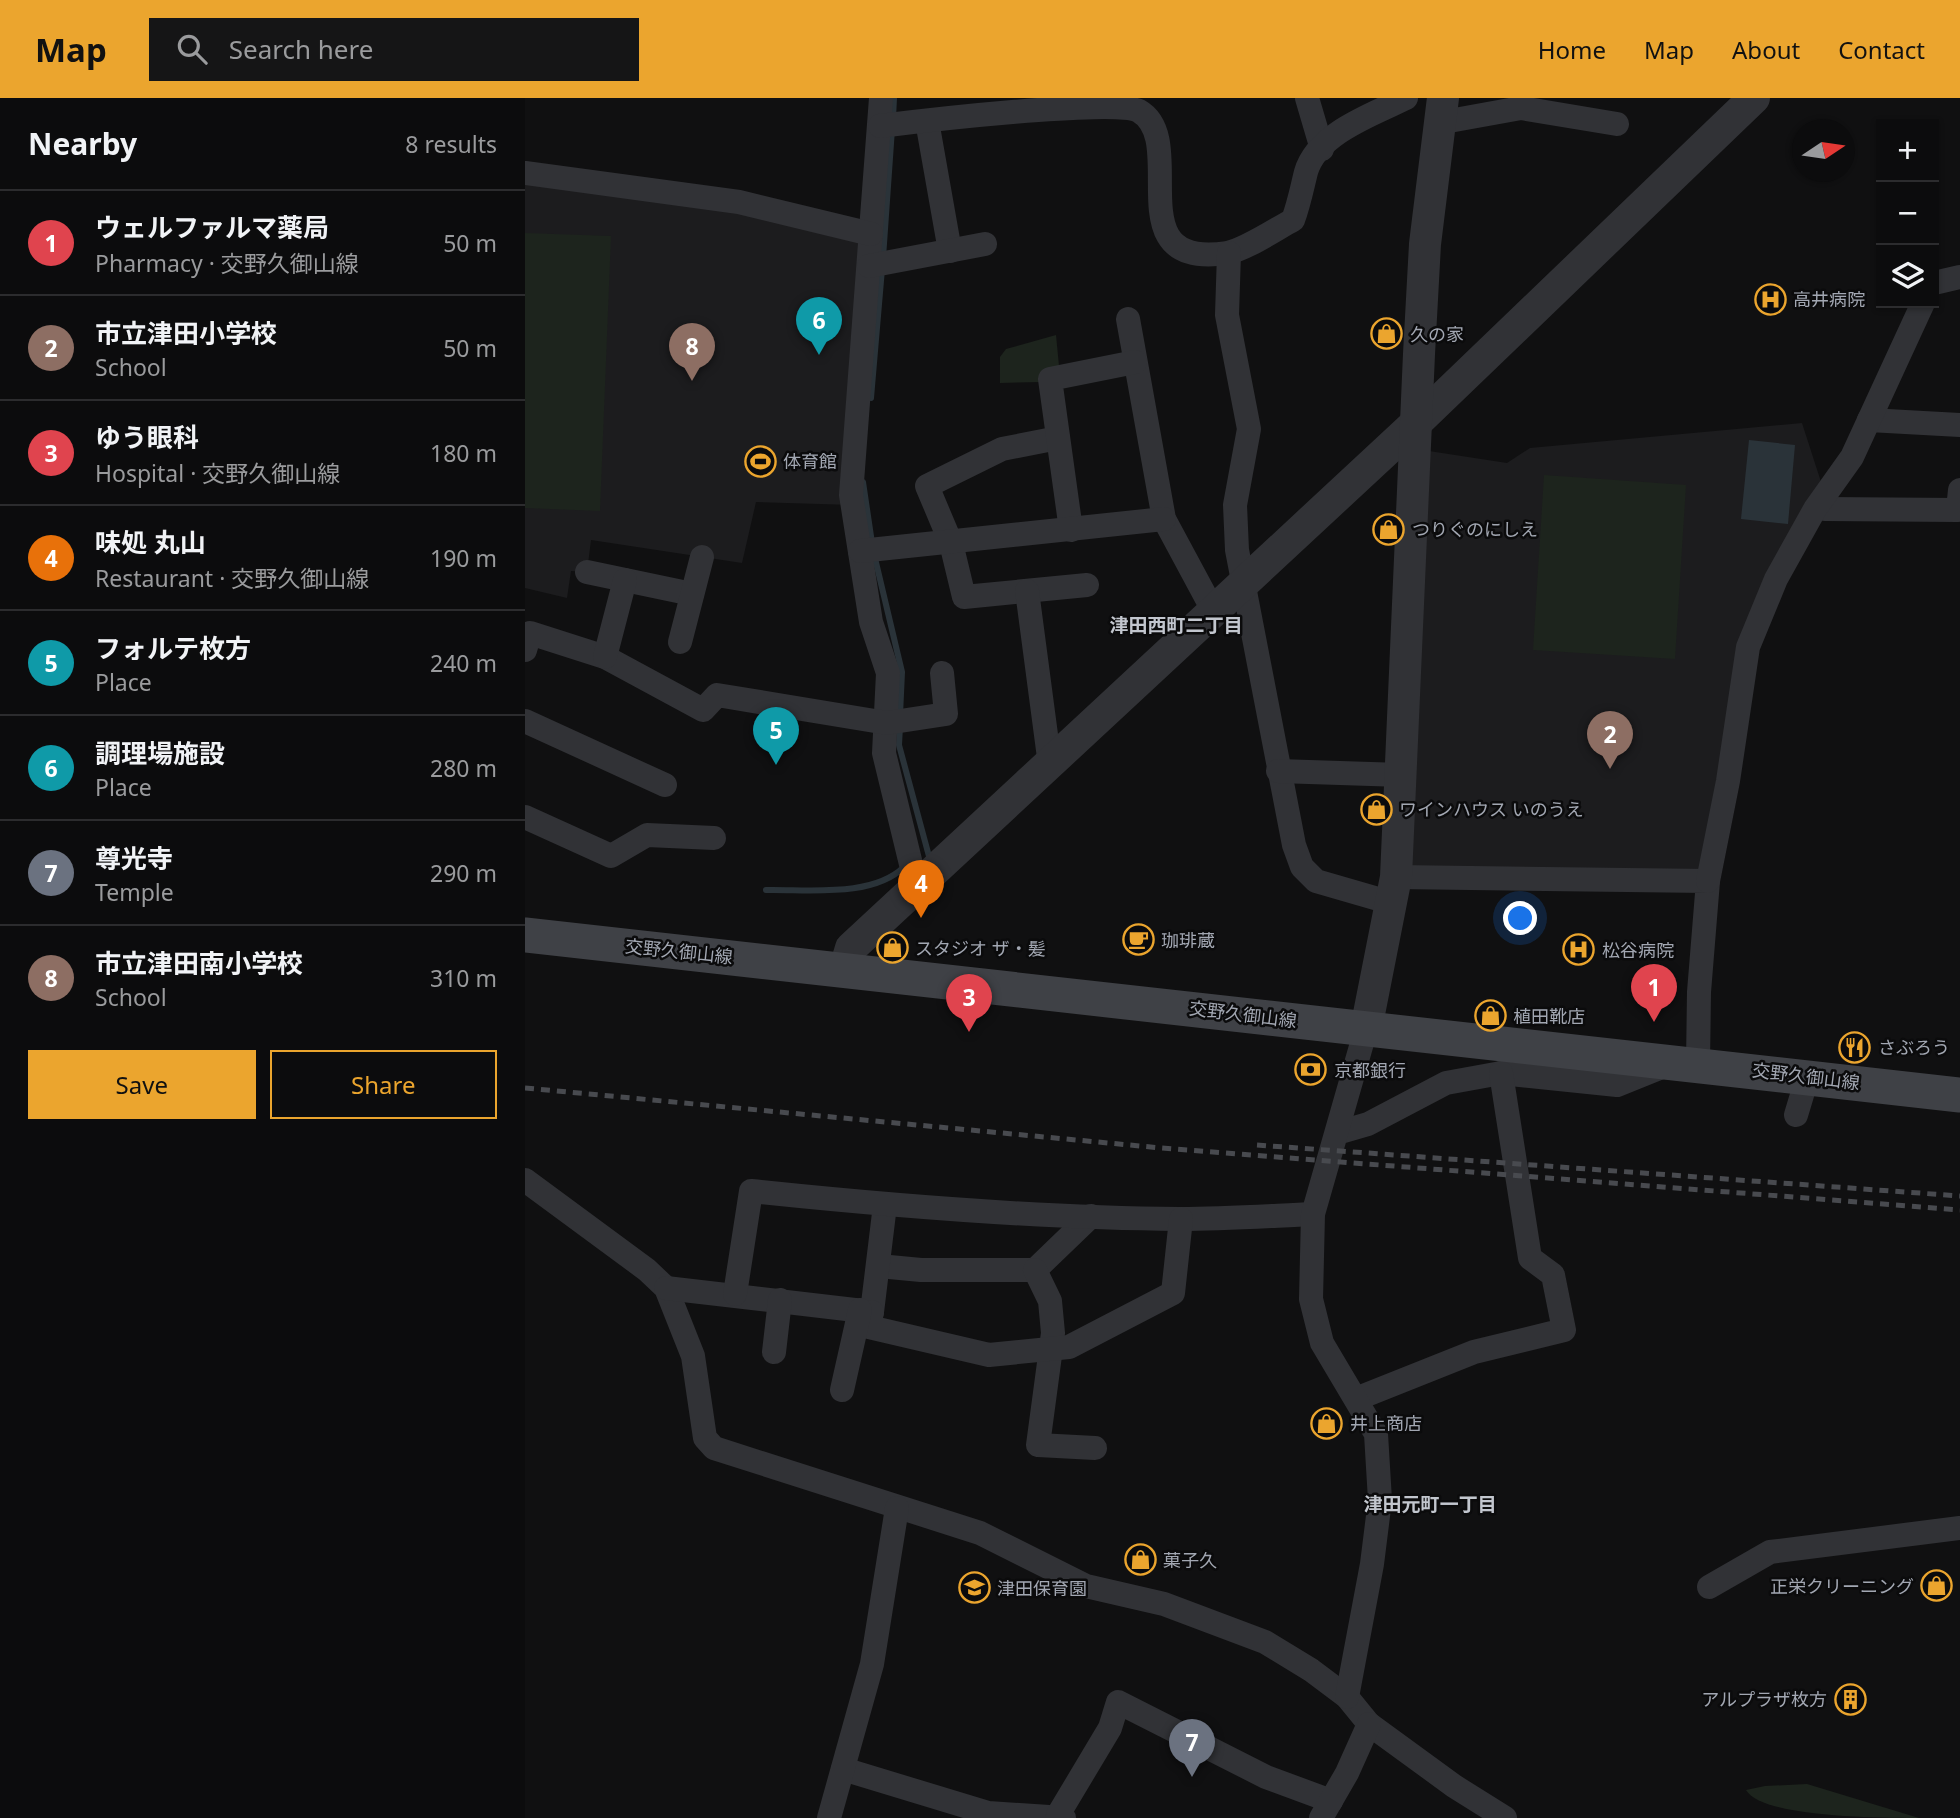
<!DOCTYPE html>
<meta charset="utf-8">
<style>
body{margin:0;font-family:"Noto Sans","Noto Sans JP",sans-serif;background:#151516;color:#f1f3f6}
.controls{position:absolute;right:21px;top:21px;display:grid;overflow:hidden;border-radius:0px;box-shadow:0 2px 5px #0004}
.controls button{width:63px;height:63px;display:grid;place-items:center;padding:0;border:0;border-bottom:2px solid #2c2c2e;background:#0c0c0d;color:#f1f3f6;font:35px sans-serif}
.compass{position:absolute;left:1267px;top:21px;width:63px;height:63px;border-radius:50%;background:#0c0c0d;box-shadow:0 2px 5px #0004;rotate:77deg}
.you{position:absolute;left:996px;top:821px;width:24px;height:24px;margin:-18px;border:5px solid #fff;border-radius:50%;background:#1a73e8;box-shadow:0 0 0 10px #1a73e833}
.badge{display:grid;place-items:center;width:46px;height:46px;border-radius:50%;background:#eba52e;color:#fff;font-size:23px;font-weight:700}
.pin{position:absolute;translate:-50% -58px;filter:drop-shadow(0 2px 4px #0008)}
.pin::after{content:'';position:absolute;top:37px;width:24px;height:21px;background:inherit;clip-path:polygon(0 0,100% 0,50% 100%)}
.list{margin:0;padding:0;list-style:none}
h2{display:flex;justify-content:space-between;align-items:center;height:91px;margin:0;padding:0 28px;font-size:30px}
h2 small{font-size:23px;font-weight:400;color:#9a9b9d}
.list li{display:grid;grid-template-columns:46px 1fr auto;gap:21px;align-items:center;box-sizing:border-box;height:105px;padding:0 28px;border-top:2px solid #2c2c2e}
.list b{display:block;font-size:26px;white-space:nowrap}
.list p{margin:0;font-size:23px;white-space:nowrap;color:#9a9b9d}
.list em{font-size:23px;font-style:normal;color:#9a9b9d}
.actions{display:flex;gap:14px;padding:21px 28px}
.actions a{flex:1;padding:16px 0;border:2px solid #eba52e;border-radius:0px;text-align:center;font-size:24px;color:#eba52e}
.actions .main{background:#eba52e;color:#111}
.icon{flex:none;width:38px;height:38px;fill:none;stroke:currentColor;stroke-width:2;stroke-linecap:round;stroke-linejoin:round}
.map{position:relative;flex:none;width:1435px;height:1720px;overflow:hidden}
header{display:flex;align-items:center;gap:42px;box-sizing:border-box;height:98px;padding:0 35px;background:#eba52e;color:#111}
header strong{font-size:33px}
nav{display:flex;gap:38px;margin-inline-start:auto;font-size:24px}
.search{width:490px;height:63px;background:#151516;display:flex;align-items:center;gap:18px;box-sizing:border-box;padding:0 24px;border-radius:0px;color:#9a9b9d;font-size:26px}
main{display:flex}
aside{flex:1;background:#0c0c0d}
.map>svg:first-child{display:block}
</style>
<header>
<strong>Map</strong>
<div class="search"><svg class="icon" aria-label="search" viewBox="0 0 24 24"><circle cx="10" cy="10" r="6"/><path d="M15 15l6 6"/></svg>Search here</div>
<nav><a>Home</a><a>Map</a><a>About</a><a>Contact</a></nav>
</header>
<main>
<aside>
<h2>Nearby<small>8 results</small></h2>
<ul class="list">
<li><span class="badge" style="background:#e0444e">1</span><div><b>ウェルファルマ薬局</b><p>Pharmacy · 交野久御山線</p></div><em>50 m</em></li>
<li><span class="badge" style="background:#8d6e63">2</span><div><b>市立津田小学校</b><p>School</p></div><em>50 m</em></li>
<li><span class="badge" style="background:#e0444e">3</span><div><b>ゆう眼科</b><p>Hospital · 交野久御山線</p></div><em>180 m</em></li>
<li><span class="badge" style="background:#e8710a">4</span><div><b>味処 丸山</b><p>Restaurant · 交野久御山線</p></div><em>190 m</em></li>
<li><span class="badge" style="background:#0f9aa8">5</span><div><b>フォルテ枚方</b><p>Place</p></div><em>240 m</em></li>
<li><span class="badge" style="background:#0f9aa8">6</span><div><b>調理場施設</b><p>Place</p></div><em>280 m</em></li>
<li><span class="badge" style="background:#6b7280">7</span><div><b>尊光寺</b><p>Temple</p></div><em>290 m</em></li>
<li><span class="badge" style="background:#8d6e63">8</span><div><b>市立津田南小学校</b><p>School</p></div><em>310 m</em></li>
</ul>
<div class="actions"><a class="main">Save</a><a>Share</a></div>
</aside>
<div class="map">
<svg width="1435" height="1720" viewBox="0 0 1435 1720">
<rect width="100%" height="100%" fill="#101011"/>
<g fill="#1c1c1e">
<path d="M0,75l346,61 -18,271 -97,-3 -14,61 -151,-23 -4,32 -16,-1 -4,27 -42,-10z"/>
<path d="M1277,325l20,62 -50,88 -69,299h-292l18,-421 78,12 23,-15z"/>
</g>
<g fill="#1d241d">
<path d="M0,135l86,3 -11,275 -75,-3z"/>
<path d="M531,237l3,31 -17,16 -42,1v-26l6,-8z"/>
<path d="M1019,377l142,10 -11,174 -142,-9z"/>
<path d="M1282,1686l112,34c-37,0 -157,0 -173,-28l19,-4z"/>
</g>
<path fill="#2a3339" d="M1224,342l46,5 -7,79 -47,-5z"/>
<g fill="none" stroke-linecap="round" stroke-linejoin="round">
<g stroke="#2a3339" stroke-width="6">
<path d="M368,20l1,-20"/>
<path d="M358,160l9,-129"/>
<path d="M346,300l11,-129"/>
<path d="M338,384l9,61"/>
<path d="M349,456l28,118 -2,43"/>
<path d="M375,628l-1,19 31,115"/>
<path d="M241,792c42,-1 106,8 138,-23"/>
</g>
<g stroke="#313236" stroke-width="24">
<path d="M356,0l-30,397 20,127 17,51 -4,80 33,136"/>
<path d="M782,0l15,51"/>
<path d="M402,23l23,130"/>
<path d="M913,25l83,-15 96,16"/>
<path d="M355,28c40,-5 234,-28 259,-15 52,30 -25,159 88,142 18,-3 49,-24 66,-33 6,-16 9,-32 13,-48 11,-39 68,-58 100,-74"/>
<path d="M0,75l214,29 132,32"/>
<path d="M704,155l-2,62 22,114 -14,76 2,45 57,295 8,22 14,14 76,22"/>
<path d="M344,168l116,-22"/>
<path d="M1409,185l26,-6"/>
<path d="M603,221l36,200 50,93"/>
<path d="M1344,322l91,5"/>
<path d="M533,340l-56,11 -75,37 24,57 13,54 123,-12"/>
<path d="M1300,411l133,1 2,-20"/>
<path d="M546,432l-21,-151 85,-17"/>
<path d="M335,453l304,-32"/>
<path d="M62,474l105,22"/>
<path d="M502,493l23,174"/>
<path d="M155,544l22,-85"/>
<path d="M0,552l5,-17 75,24 98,53 14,-15 170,28 59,-9 -4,-41"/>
<path d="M80,559l20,-77"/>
<path d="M0,623l140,64"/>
<path d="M753,673l124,4"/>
<path d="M0,719l86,39 36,-21 67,3"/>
<path d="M871,779l312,4 -9,111 -1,71"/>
<path d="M1183,783l20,-100 20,-134 28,-68 39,-70 37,-52 71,-154"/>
<path d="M1271,1017l12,-40"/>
<path d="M812,1035l31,-9 78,-41 55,-10 116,12 52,-21"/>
<path d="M0,1082l122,90 19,18 27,68 12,82 9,10 266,85 106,53 78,18 101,38 46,28 36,27 22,27 85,62 51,32"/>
<path d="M354,1168l42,4h114l56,-54"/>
<path d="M510,1172l15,31 3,32 -15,112 57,3"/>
<path d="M141,1190l206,24 13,-107"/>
<path d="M210,1196l16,-103c142,15 286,27 429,28 44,0 88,-3 133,-5"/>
<path d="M347,1214l-3,15 120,28 80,-8 104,-54 8,-74"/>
<path d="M249,1254l6,-52"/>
<path d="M317,1292l18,-80"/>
<path d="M831,1301l118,-47 90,-22 -11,-55 -23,-17 -29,-185"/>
<path d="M1184,1489l61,-35 190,-24"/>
<path d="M822,1599l25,-133 8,-64 -4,-66 -54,-91 -11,-44 2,-85 53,-185"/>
<path d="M318,1671l145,44 76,5"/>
<path d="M533,1717l52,-87 8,-26 148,75 65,24"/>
<path d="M304,1720l43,-154 25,-156"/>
<path d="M796,1720l26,-45 22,-49"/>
</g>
<g stroke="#313236" stroke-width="32">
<path d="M320,870l6,-20 564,-524 339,-326"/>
<path d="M841,931l30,-152 23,-523 6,-110 18,-146"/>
</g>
<path stroke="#3f4146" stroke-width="35" d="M0,837l1435,160"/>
<g stroke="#484a4f" stroke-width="5" stroke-dasharray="9 7" stroke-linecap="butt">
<path d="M0,990l636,60 799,62"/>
<path d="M732,1047l703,51"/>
</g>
</g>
<defs>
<symbol id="hospital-ring" viewBox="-11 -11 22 22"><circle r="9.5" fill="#0b0b0c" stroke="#eba52e" stroke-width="1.5"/><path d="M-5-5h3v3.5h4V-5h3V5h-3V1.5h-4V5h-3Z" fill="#eba52e"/></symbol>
<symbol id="shop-ring" viewBox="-11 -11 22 22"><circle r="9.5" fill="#0b0b0c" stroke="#eba52e" stroke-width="1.5"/><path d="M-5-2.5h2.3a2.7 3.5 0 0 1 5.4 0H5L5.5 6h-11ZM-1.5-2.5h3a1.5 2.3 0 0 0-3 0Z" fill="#eba52e"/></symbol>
<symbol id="stadium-ring" viewBox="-11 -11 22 22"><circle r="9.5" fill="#0b0b0c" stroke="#eba52e" stroke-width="1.5"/><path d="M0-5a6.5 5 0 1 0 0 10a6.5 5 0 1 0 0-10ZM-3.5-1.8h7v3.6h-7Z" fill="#eba52e"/></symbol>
<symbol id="cafe-ring" viewBox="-11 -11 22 22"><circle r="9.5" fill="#0b0b0c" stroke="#eba52e" stroke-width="1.5"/><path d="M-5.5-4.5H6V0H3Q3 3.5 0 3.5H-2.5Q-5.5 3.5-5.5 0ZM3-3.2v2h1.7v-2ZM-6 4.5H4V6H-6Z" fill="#eba52e"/></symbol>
<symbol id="restaurant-ring" viewBox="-11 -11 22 22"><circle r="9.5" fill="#0b0b0c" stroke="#eba52e" stroke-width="1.5"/><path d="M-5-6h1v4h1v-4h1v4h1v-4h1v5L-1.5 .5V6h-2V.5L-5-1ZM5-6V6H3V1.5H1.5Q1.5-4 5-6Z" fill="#eba52e"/></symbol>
<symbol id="bank-ring" viewBox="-11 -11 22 22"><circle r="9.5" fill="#0b0b0c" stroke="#eba52e" stroke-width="1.5"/><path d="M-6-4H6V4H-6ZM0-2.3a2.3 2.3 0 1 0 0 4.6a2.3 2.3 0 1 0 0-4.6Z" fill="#eba52e"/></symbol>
<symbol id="school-ring" viewBox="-11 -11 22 22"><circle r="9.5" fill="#0b0b0c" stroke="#eba52e" stroke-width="1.5"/><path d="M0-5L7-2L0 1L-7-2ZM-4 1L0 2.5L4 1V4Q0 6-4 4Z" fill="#eba52e"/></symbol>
<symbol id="building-ring" viewBox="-11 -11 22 22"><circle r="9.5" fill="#0b0b0c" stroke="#eba52e" stroke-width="1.5"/><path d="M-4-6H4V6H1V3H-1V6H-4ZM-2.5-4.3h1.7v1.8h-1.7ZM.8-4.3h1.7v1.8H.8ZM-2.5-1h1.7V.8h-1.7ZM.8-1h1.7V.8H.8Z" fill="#eba52e"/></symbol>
</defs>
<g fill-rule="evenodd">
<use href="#hospital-ring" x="1228" y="184" width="35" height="35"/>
<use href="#shop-ring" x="844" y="218" width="35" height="35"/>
<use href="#stadium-ring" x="218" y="346" width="35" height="35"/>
<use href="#shop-ring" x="846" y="414" width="35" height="35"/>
<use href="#shop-ring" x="834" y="694" width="35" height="35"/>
<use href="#cafe-ring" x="596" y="824" width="35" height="35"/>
<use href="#shop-ring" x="350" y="832" width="35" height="35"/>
<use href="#hospital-ring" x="1036" y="834" width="35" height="35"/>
<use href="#shop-ring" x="948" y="900" width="35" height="35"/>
<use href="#restaurant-ring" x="1312" y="932" width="35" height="35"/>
<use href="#bank-ring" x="768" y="954" width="35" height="35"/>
<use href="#shop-ring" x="784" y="1308" width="35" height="35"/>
<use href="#shop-ring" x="598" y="1444" width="35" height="35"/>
<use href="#shop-ring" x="1394" y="1470" width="35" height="35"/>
<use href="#school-ring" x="432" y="1472" width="35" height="35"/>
<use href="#building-ring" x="1308" y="1584" width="35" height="35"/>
</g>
<g text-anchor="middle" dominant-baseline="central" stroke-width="5" stroke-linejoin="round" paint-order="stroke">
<g font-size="18" fill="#a2a7b2" stroke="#0b0b0c" text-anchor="start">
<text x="1268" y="201">高井病院</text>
<text x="885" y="236">久の家</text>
<text x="258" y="363">体育館</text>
<text x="887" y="431">つりぐのにしえ</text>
<text x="874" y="711">ワインハウス いのうえ</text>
<text x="636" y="842">珈琲蔵</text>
<text x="390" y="850">スタジオ ザ・髪</text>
<text x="1077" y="852">松谷病院</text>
<text x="988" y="918">植田靴店</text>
<text x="1353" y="949">さぶろう</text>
<text x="809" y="972">京都銀行</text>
<text x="825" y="1325">井上商店</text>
<text x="638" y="1462">菓子久</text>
<text x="1389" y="1488" text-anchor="end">正栄クリーニング</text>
<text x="472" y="1490">津田保育園</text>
<text x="1302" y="1601" text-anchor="end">アルプラザ枚方</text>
</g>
<g font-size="18" fill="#a2a7b2" stroke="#0b0b0c">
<text transform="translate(154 853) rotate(6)">交野久御山線</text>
<text transform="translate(718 916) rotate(7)">交野久御山線</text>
<text transform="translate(1281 978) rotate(7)">交野久御山線</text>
</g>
<g font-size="19" font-weight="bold" fill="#c2c6ce" stroke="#0b0b0c">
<text x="651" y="527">津田西町二丁目</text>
<text x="905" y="1406">津田元町一丁目</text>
</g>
</g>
</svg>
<div class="controls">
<button>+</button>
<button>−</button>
<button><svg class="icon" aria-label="layers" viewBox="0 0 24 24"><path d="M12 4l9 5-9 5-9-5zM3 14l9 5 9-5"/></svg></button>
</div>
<svg class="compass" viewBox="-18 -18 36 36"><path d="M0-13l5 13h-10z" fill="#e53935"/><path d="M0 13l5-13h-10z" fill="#9a9b9d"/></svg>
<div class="you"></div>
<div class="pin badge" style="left:1129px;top:924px;background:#e0444e">1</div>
<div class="pin badge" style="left:1085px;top:671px;background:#8d6e63">2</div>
<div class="pin badge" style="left:444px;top:934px;background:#e0444e">3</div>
<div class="pin badge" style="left:396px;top:820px;background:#e8710a">4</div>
<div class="pin badge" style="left:251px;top:667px;background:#0f9aa8">5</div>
<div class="pin badge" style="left:294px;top:257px;background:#0f9aa8">6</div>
<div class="pin badge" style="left:667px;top:1679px;background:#6b7280">7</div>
<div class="pin badge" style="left:167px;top:283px;background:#8d6e63">8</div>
</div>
</main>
